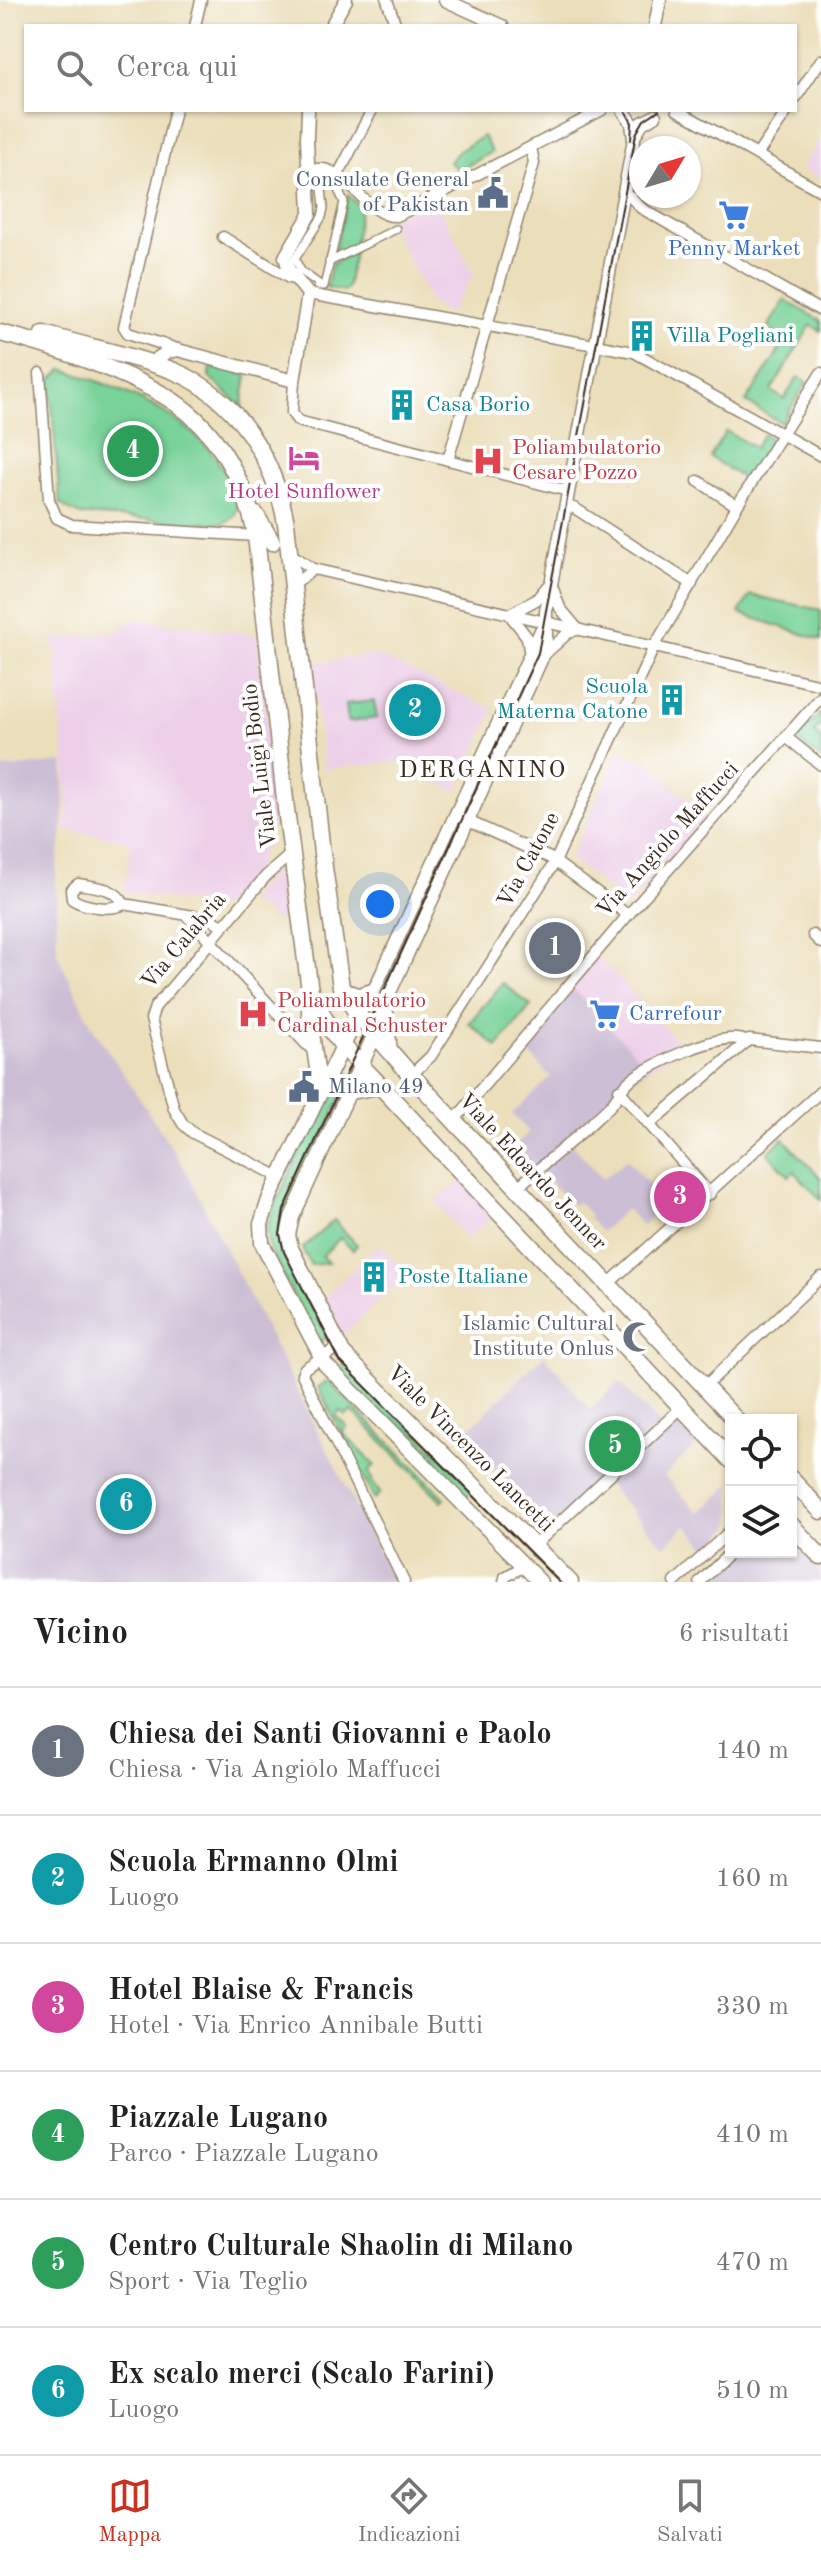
<!DOCTYPE html>
<html lang="it">
<meta charset="utf-8">
<style>
body{margin:0;font-family:"Old Standard TT",serif;background:#f2f2f2;color:#222}
.controls{position:absolute;right:24px;bottom:24px;display:grid;overflow:hidden;border-radius:0px;box-shadow:0 2px 6px #0004}
.controls button{width:72px;height:72px;display:grid;place-items:center;padding:0;border:0;border-bottom:2px solid #e0e0e0;background:#fff;color:#222;font:40px sans-serif}
.compass{position:absolute;left:629px;top:136px;width:72px;height:72px;border-radius:50%;background:#fff;box-shadow:0 2px 6px #0004;rotate:52deg}
.you{position:absolute;left:380px;top:904px;width:28px;height:28px;margin:-20px;border:6px solid #fff;border-radius:50%;background:#1a73e8;box-shadow:0 0 0 12px #1a73e833}
.badge{display:grid;place-items:center;width:52px;height:52px;border-radius:50%;background:#c8321e;color:#fff;font-size:26px;font-weight:700}
.pin{position:absolute;translate:-50% -50%;border:4px solid #fff;box-shadow:0 2px 8px #0006}
.list{margin:0;padding:0;list-style:none}
h2{display:flex;justify-content:space-between;align-items:center;height:104px;margin:0;padding:0 32px;font-size:34px}
h2 small{font-size:26px;font-weight:400;color:#767676}
.list li{display:grid;grid-template-columns:52px 1fr auto;gap:24px;align-items:center;box-sizing:border-box;height:128px;padding:0 32px;border-top:2px solid #e0e0e0}
.list b{display:block;font-size:30px;white-space:nowrap}
.list p{margin:0;font-size:26px;white-space:nowrap;color:#767676}
.list em{font-size:26px;font-style:normal;color:#767676}
.icon{flex:none;width:44px;height:44px;fill:none;stroke:currentColor;stroke-width:2;stroke-linecap:round;stroke-linejoin:round}
.map{position:relative;flex:none;width:821px;height:1582px;overflow:hidden}
.search{position:absolute;background:#fff;box-shadow:0 2px 6px #0004;left:24px;right:24px;top:24px;height:88px;display:flex;align-items:center;gap:20px;box-sizing:border-box;padding:0 28px;border-radius:0px;color:#767676;font-size:30px}
.sheet{height:872px;background:#fff}
nav{display:flex;justify-content:space-around;align-items:center;box-sizing:border-box;height:112px;border-top:2px solid #e0e0e0;background:#fff;font-size:22px;color:#767676}
nav a{display:grid;justify-items:center;gap:4px}
nav .on{color:#c8321e}
.map>svg:first-child{display:block}
</style>
<div class="map">
<svg width="821" height="1582" viewBox="0 0 821 1582">
<rect width="100%" height="100%" fill="#fff"/>
<filter id="ink" filterUnits="userSpaceOnUse"><feTurbulence type="fractalNoise" baseFrequency=".0125" numOctaves="2"/><feDisplacementMap in="SourceGraphic" scale="16" xChannelSelector="R" yChannelSelector="G"/><feConvolveMatrix kernelMatrix="1 2 1 2 8 2 1 2 1" color-interpolation-filters="sRGB"/></filter>
<filter id="wash" filterUnits="userSpaceOnUse"><feTurbulence type="fractalNoise" baseFrequency=".006" numOctaves="4" result="noise"/><feDisplacementMap in="SourceGraphic" scale="32" xChannelSelector="R" yChannelSelector="G"/><feGaussianBlur stdDeviation="1.8" result="paint"/><feColorMatrix in="noise" values="0 0 0 0 0 0 0 0 0 0 0 0 0 0 0 0 0 1.4 0 .05"/><feComposite in="paint" operator="in"/></filter>
<g filter="url(#wash)">
<rect width="100%" height="100%" fill="#ebdeba"/>
<g fill="#edd0e8">
<path d="M821,138v41l-20,-11z"/>
<path d="M434,198l40,76 -25,40 -18,-11 -41,-80 1,-5z"/>
<path d="M133,619l118,15 6,4 21,173 -23,61 -31,35 -100,-15 8,-51 -68,-11 4,-24 -14,-167 62,-7z"/>
<path d="M375,655l119,54 -37,82 -62,-29 -71,7 -13,-106z"/>
<path d="M619,751l33,14 53,53 -76,87 -59,-46z"/>
<path d="M274,872l16,5 8,39 -23,4 -27,-20z"/>
<path d="M596,955l88,93 -35,20 -79,-82z"/>
<path d="M465,1179l31,33 -28,27 -33,-37z"/>
<path d="M379,1244l27,30 -67,66 -19,-38z"/>
</g>
<g fill="#ccbed4">
<path d="M63,762l2,46 -9,67 1,79 35,72 91,139 211,417h-394v-813z"/>
<path d="M570,986l79,82 -30,20 -85,81 -19,-23 14,-14 -17,-18 39,-37 -30,-32z"/>
<path d="M573,1145l30,34 24,-20 39,45 -24,21 -16,-16 -25,23 -13,-14 2,-3 -12,-13 -4,3 -9,-7 -26,-28z"/>
<path d="M544,1355l46,54 29,-27 41,42 -107,102 -91,-90z"/>
<path d="M682,1409l24,27 -42,40 35,37 32,-29v43l-23,21 -22,-23 -22,21 -59,-64z"/>
<path d="M791,1540l30,32v10h-107l32,-30h45z"/>
</g>
<g fill="#78d299" stroke="#5a7e5c" stroke-width="2">
<path d="M483,136l9,16 -33,18 -10,-8 10,-11z"/>
<path d="M348,195l12,12 -6,41 -22,12z"/>
<path d="M354,252l-7,36 -4,3 -17,-4 6,-23z"/>
<path d="M785,300l36,21v10l-10,-6 -40,66 13,8 14,-22 9,5 -26,41 -35,-21 36,-56 -13,-7 5,-8 -6,-4z"/>
<path d="M212,365l35,10 -5,32 -33,-30z"/>
<path d="M63,369c67,23 148,52 172,127 5,15 1,22 -14,28l-140,-9 -15,-7 -6,-5 -10,-122z"/>
<path d="M726,431l29,17 8,-14 9,5 -25,42 -37,-24z"/>
<path d="M750,595l71,15v30l-82,-27z"/>
<path d="M374,701l3,17 -29,4 -2,-18z"/>
<path d="M821,713v12l-7,7 7,7v20l-23,-18 -1,-4z"/>
<path d="M454,825l6,3 -81,183 -7,-6z"/>
<path d="M503,983l28,23 -34,41 -28,-24z"/>
<path d="M341,1065l10,10 -69,153 1,8 45,99 -10,10 -49,-98 -2,-19 5,-17z"/>
<path d="M783,1138l38,40v22l-27,-29 -5,5 -21,-23z"/>
<path d="M334,1220l23,25 -4,5 -13,-12 -18,18 6,7 -17,2 -9,-16z"/>
<path d="M346,1363l128,126 -11,11 -126,-129z"/>
<path d="M328,1381l117,117 -3,3 -90,-90 -6,5 -6,-5 -4,5 11,11 -5,5 33,33 -6,6 4,12 7,10 -6,6 -56,-112z"/>
</g>
</g>
<g filter="url(#ink)">
<g fill="none" stroke-linecap="round" stroke-linejoin="round">
<defs>
<g id="pedestrian">
<path d="M329,262l67,-33"/>
<path d="M319,284l-18,-13 -6,-12 27,-42 2,-9 -3,-30"/>
<path d="M318,286h6l20,-84 -5,-10 3,-9"/>
</g>
<g id="minor">
<path d="M387,0l9,26"/>
<path d="M195,26l6,-26"/>
<path d="M795,99l26,-39"/>
<path d="M175,110l-51,217 4,6 49,16"/>
<path d="M677,110l144,81"/>
<path d="M757,155l31,-45"/>
<path d="M308,172c34,-18 56,47 89,44l205,-106"/>
<path d="M308,172l8,6 22,-3"/>
<path d="M338,175l34,-65"/>
<path d="M630,196l11,12 180,103"/>
<path d="M223,237l66,41 7,1"/>
<path d="M308,294l326,58 187,104"/>
<path d="M40,373l9,127 8,18 15,7 184,11"/>
<path d="M294,381l-2,32 6,8 270,70"/>
<path d="M448,460l86,-297 -3,-16"/>
<path d="M698,481l39,25"/>
<path d="M565,505l11,4 116,75"/>
<path d="M289,553l24,16 508,116"/>
<path d="M552,586l8,22 16,19"/>
<path d="M292,587l21,-18"/>
<path d="M509,614l18,23 2,13"/>
<path d="M510,614l26,-14 14,-17"/>
<path d="M545,654l23,-21 11,-4"/>
<path d="M786,737l35,28"/>
<path d="M461,818l89,40 78,57"/>
<path d="M124,904c-9,-17 -28,-17 -46,-20l-7,6 1,9c12,8 39,12 52,5l87,15 12,7"/>
<path d="M188,917l118,127 8,5"/>
<path d="M813,935l8,8"/>
<path d="M342,988l17,5 16,-5"/>
<path d="M387,1004l5,47"/>
<path d="M411,1075l20,-19 124,-194 99,-215 83,-141 84,-133"/>
<path d="M619,1090l91,104"/>
<path d="M349,1094l35,-6"/>
<path d="M454,1121l174,-206 193,-218"/>
<path d="M650,1124l99,-84 72,8"/>
<path d="M280,1177l-87,-44 -10,-9 -9,-15 -23,-90 4,-12 111,-131 26,-23"/>
<path d="M517,1188c26,-24 54,-45 79,-69 6,-6 13,-11 18,-18 6,-8 9,-16 19,-23 20,-14 92,-50 114,-36"/>
<path d="M607,1285l214,-194"/>
<path d="M339,1347l-34,21 -3,6 102,208"/>
<path d="M704,1387l117,-110"/>
<path d="M535,1545l147,-138"/>
<path d="M504,1582l1,-5 14,-8 7,-1"/>
<path d="M675,1582l56,-52"/>
<path d="M700,1582l31,-30"/>
</g>
<g id="tertiary">
<path d="M445,0l57,26"/>
<path d="M331,26l15,-26"/>
<path d="M655,26l5,-26"/>
<path d="M635,135l7,-12 13,-7"/>
<path d="M150,363l17,-11 11,-2 116,31 14,-87 -19,-24 -4,-13 25,-43 -3,-76 1,-28"/>
<path d="M358,1015l17,-27 170,-366"/>
<path d="M375,1034l12,-35 159,-350v-38l88,-472 -2,-16 -9,-13"/>
</g>
<g id="secondary">
<path d="M310,991l-1,21 11,78"/>
<path d="M358,1015l-88,182 -9,27 1,19 63,121 215,218"/>
<path d="M375,1034l-83,183 -4,18 3,13 52,105 228,229"/>
</g>
<g id="primary">
<path d="M0,333c54,13 149,45 190,81 35,30 58,78 66,122l30,273 24,182 19,36 13,18 389,415"/>
<path d="M44,334c42,13 88,21 130,37 63,26 100,88 112,152l36,330 19,134 17,28 53,60 325,345"/>
<path d="M256,515l16,27"/>
<path d="M791,1479l30,32"/>
<path d="M791,1525l30,32"/>
</g>
</defs>
<use href="#pedestrian" stroke="#93846c" stroke-width="10"/>
<use href="#minor" stroke="#93846c" stroke-width="13"/>
<use href="#tertiary" stroke="#93846c" stroke-width="15"/>
<use href="#secondary" stroke="#93846c" stroke-width="17"/>
<use href="#primary" stroke="#93846c" stroke-width="19"/>
<use href="#pedestrian" stroke="#fff" stroke-width="7"/>
<use href="#minor" stroke="#fff" stroke-width="10"/>
<use href="#tertiary" stroke="#fff" stroke-width="12"/>
<use href="#secondary" stroke="#fff" stroke-width="14"/>
<use href="#primary" stroke="#fff" stroke-width="16"/>
<g stroke="#3b2a1e" stroke-width="2">
<path d="M625,110l7,13 -1,17"/>
<path d="M559,1582l-219,-221 -56,-109 -4,-18 4,-24 254,-557 98,-519 8,-14 15,-10"/>
</g>
</g>
</g>
<defs>
<symbol id="civic-bare" viewBox="-9 -9 18 18"><path d="M-.6-6.5H3V-4.5H.6V-3L4-1V1h2V6H-6V1h2V-1L-.6-3ZM-1.2 2.5V6h2.4V2.5Z" fill="#5c6f8a" stroke="#fff" stroke-width="2.5" paint-order="stroke"/></symbol>
<symbol id="supermarket-bare" viewBox="-9 -9 18 18"><path d="M-6-5.5h2.5l.6 2H6L4.5 2H-2.5L-4.4-4H-6ZM-1.5 3.2a1.3 1.3 0 1 0 .1 0ZM3 3.2a1.3 1.3 0 1 0 .1 0Z" fill="#3f7fe0" stroke="#fff" stroke-width="2.5" paint-order="stroke"/></symbol>
<symbol id="building-bare" viewBox="-9 -9 18 18"><path d="M-4-6H4V6H1V3H-1V6H-4ZM-2.5-4.3h1.7v1.8h-1.7ZM.8-4.3h1.7v1.8H.8ZM-2.5-1h1.7V.8h-1.7ZM.8-1h1.7V.8H.8Z" fill="#0f9aa8" stroke="#fff" stroke-width="2.5" paint-order="stroke"/></symbol>
<symbol id="hotel-bare" viewBox="-9 -9 18 18"><path d="M-6-4.5h1.5V1H6V5H4.5V3h-9V5H-6ZM-4 0a1.8 1.8 0 1 1 3.6 0ZM.5 0V-2.5h3Q6-2.5 6 0Z" fill="#d1479c" stroke="#fff" stroke-width="2.5" paint-order="stroke"/></symbol>
<symbol id="hospital-bare" viewBox="-9 -9 18 18"><path d="M-5-5h3v3.5h4V-5h3V5h-3V1.5h-4V5h-3Z" fill="#e0444e" stroke="#fff" stroke-width="2.5" paint-order="stroke"/></symbol>
<symbol id="mosque-bare" viewBox="-9 -9 18 18"><path d="M3.5-4.9A6 6 0 1 0 3.5 4.9A5 5 0 1 1 3.5-4.9Z" fill="#6b7280" stroke="#fff" stroke-width="2.5" paint-order="stroke"/></symbol>
</defs>
<g fill-rule="evenodd">
<use href="#civic-bare" x="471" y="171" width="44" height="44"/>
<use href="#supermarket-bare" x="712" y="193" width="44" height="44"/>
<use href="#building-bare" x="620" y="314" width="44" height="44"/>
<use href="#building-bare" x="380" y="383" width="44" height="44"/>
<use href="#hotel-bare" x="282" y="436" width="44" height="44"/>
<use href="#hospital-bare" x="466" y="439" width="44" height="44"/>
<use href="#building-bare" x="650" y="678" width="44" height="44"/>
<use href="#hospital-bare" x="231" y="992" width="44" height="44"/>
<use href="#supermarket-bare" x="583" y="992" width="44" height="44"/>
<use href="#civic-bare" x="282" y="1065" width="44" height="44"/>
<use href="#building-bare" x="352" y="1255" width="44" height="44"/>
<use href="#mosque-bare" x="616" y="1315" width="44" height="44"/>
</g>
<g text-anchor="middle" dominant-baseline="central" stroke-width="8" stroke-linejoin="round" paint-order="stroke">
<g font-size="22" fill="#4e5e75" stroke="#fff" text-anchor="end">
<text x="469" y="180">Consulate General<tspan x="469" dy="25">of Pakistan</tspan></text>
<text x="328" y="1087" text-anchor="start">Milano 49</text>
</g>
<g font-size="22" fill="#366cbe" stroke="#fff">
<text x="734" y="249">Penny Market</text>
<text x="629" y="1014" text-anchor="start">Carrefour</text>
</g>
<g font-size="22" fill="#0d838f" stroke="#fff" text-anchor="start">
<text x="666" y="336">Villa Pogliani</text>
<text x="426" y="405">Casa Borio</text>
<text x="648" y="687" text-anchor="end">Scuola<tspan x="648" dy="25">Materna Catone</tspan></text>
<text x="398" y="1277">Poste Italiane</text>
</g>
<g font-size="22" fill="#be3a42" stroke="#fff" text-anchor="start">
<text x="512" y="448">Poliambulatorio<tspan x="512" dy="25">Cesare Pozzo</tspan></text>
<text x="277" y="1001">Poliambulatorio<tspan x="277" dy="25">Cardinal Schuster</tspan></text>
</g>
<g font-size="22" fill="#b23c85" stroke="#fff">
<text x="304" y="492">Hotel Sunflower</text>
</g>
<g font-size="22" fill="#3b2a1e" stroke="#fff">
<text transform="translate(260 766) rotate(-97)">Viale Luigi Bodio</text>
<text transform="translate(668 840) rotate(-48)">Via Angiolo Maffucci</text>
<text transform="translate(529 860) rotate(-61)">Via Catone</text>
<text transform="translate(184 941) rotate(-50)">Via Calabria</text>
<text transform="translate(532 1172) rotate(47)">Viale Edoardo Jenner</text>
<text transform="translate(470 1449) rotate(45)">Viale Vincenzo Lancetti</text>
</g>
<g font-size="22" fill="#5b616d" stroke="#fff" text-anchor="end">
<text x="614" y="1324">Islamic Cultural<tspan x="614" dy="25">Institute Onlus</tspan></text>
</g>
<g font-size="24" letter-spacing="2" fill="#3b2a1e" stroke="#fff">
<text x="483" y="771">DERGANINO</text>
</g>
</g>
</svg>
<div class="controls">
<button><svg class="icon" aria-label="locate" viewBox="0 0 24 24"><circle cx="12" cy="12" r="6"/><path d="M12 2v4M12 18v4M2 12h4M18 12h4"/></svg></button>
<button><svg class="icon" aria-label="layers" viewBox="0 0 24 24"><path d="M12 4l9 5-9 5-9-5zM3 14l9 5 9-5"/></svg></button>
</div>
<svg class="compass" viewBox="-18 -18 36 36"><path d="M0-13l5 13h-10z" fill="#e53935"/><path d="M0 13l5-13h-10z" fill="#767676"/></svg>
<div class="you"></div>
<div class="pin badge" style="left:555px;top:948px;background:#6b7280">1</div>
<div class="pin badge" style="left:415px;top:710px;background:#0f9aa8">2</div>
<div class="pin badge" style="left:680px;top:1197px;background:#d1479c">3</div>
<div class="pin badge" style="left:133px;top:451px;background:#2e9e5b">4</div>
<div class="pin badge" style="left:615px;top:1446px;background:#2e9e5b">5</div>
<div class="pin badge" style="left:126px;top:1504px;background:#0f9aa8">6</div>
<div class="search"><svg class="icon" aria-label="search" viewBox="0 0 24 24"><circle cx="10" cy="10" r="6"/><path d="M15 15l6 6"/></svg>Cerca qui</div>
</div>
<section class="sheet">
<h2>Vicino<small>6 risultati</small></h2>
<ul class="list">
<li><span class="badge" style="background:#6b7280">1</span><div><b>Chiesa dei Santi Giovanni e Paolo</b><p>Chiesa · Via Angiolo Maffucci</p></div><em>140 m</em></li>
<li><span class="badge" style="background:#0f9aa8">2</span><div><b>Scuola Ermanno Olmi</b><p>Luogo</p></div><em>160 m</em></li>
<li><span class="badge" style="background:#d1479c">3</span><div><b>Hotel Blaise &amp; Francis</b><p>Hotel · Via Enrico Annibale Butti</p></div><em>330 m</em></li>
<li><span class="badge" style="background:#2e9e5b">4</span><div><b>Piazzale Lugano</b><p>Parco · Piazzale Lugano</p></div><em>410 m</em></li>
<li><span class="badge" style="background:#2e9e5b">5</span><div><b>Centro Culturale Shaolin di Milano</b><p>Sport · Via Teglio</p></div><em>470 m</em></li>
<li><span class="badge" style="background:#0f9aa8">6</span><div><b>Ex scalo merci (Scalo Farini)</b><p>Luogo</p></div><em>510 m</em></li>
</ul>
</section>
<nav>
<a class="on"><svg class="icon" aria-label="map" viewBox="0 0 24 24"><path d="M3 6l6-2 6 2 6-2v14l-6 2-6-2-6 2zM9 4v14M15 6v14"/></svg>Mappa</a>
<a><svg class="icon" aria-label="directions" viewBox="0 0 24 24"><path d="M12 3l9 9-9 9-9-9zM9 14v-3h6M13 9l2 2-2 2"/></svg>Indicazioni</a>
<a><svg class="icon" aria-label="saved" viewBox="0 0 24 24"><path d="M7 4h10v16l-5-4-5 4z"/></svg>Salvati</a>
</nav>
